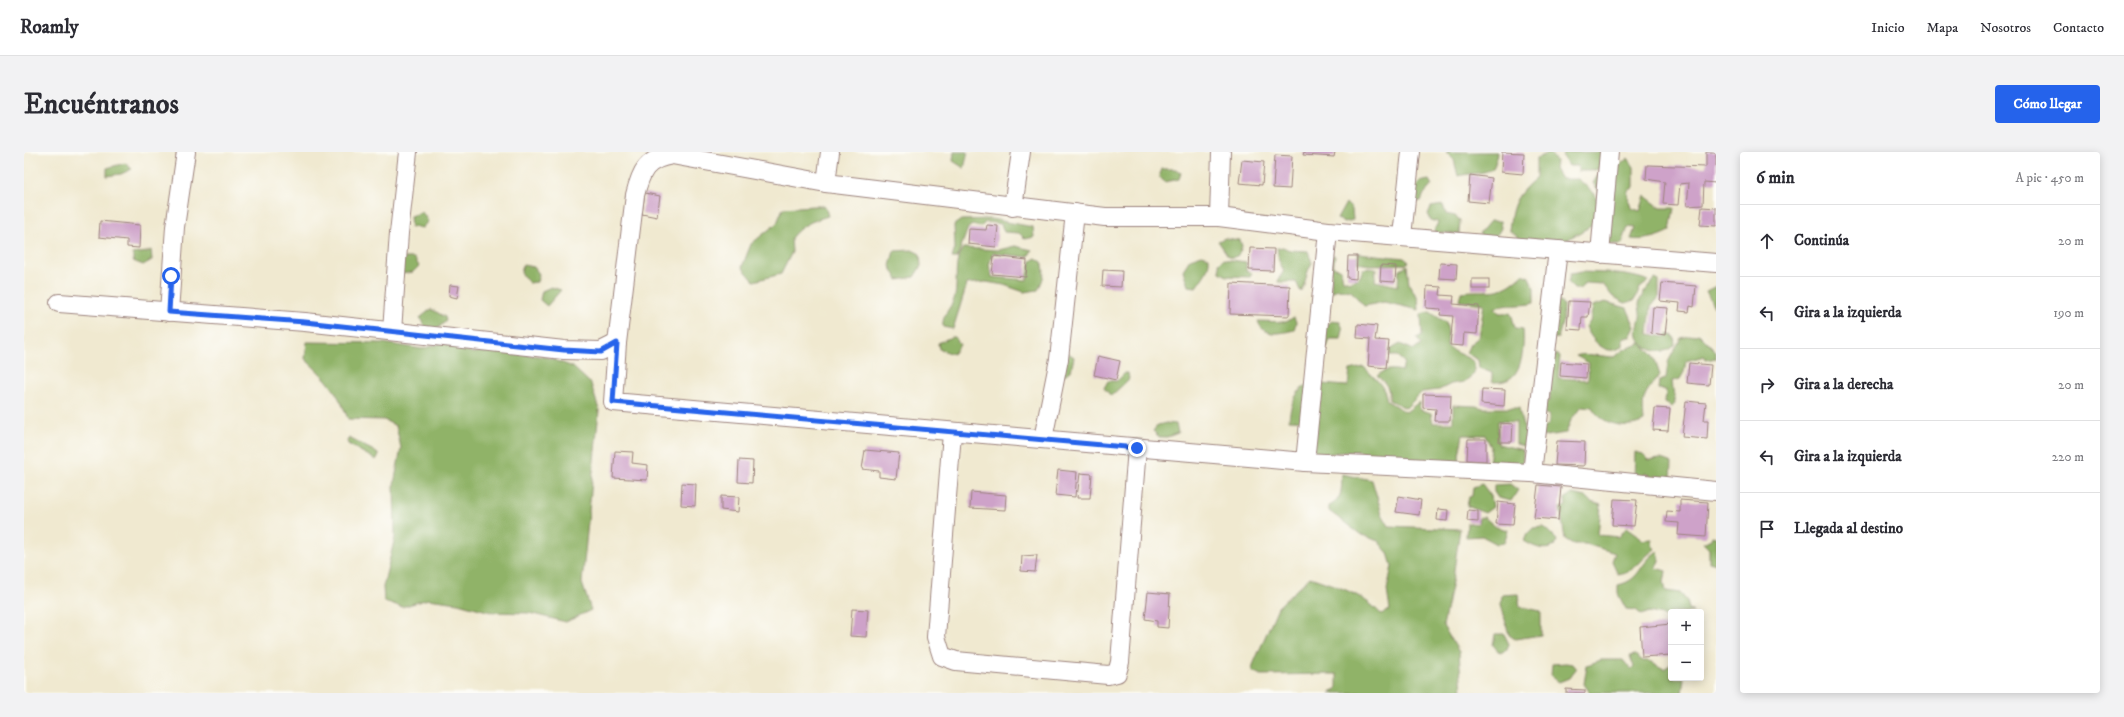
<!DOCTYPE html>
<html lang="es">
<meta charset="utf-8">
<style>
body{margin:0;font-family:"IM FELL DW Pica",serif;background:#f2f2f3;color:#2b2b33}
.controls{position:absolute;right:12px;bottom:12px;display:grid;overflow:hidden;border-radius:4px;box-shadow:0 2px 10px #0003}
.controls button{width:36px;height:36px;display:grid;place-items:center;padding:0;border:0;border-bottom:1px solid #e1e1e2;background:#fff;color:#2b2b33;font:20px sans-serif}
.stop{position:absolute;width:12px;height:12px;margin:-9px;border:3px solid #2563eb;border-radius:50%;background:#fff}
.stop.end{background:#2563eb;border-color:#fff;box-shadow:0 1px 4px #0008}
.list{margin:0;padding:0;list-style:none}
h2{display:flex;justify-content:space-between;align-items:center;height:52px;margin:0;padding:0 16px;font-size:17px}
h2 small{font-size:13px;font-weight:400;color:#7c7c81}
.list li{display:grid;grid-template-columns:26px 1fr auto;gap:12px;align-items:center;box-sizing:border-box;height:72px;padding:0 16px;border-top:1px solid #e1e1e2}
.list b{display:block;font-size:15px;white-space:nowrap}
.list em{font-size:13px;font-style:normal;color:#7c7c81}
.icon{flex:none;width:22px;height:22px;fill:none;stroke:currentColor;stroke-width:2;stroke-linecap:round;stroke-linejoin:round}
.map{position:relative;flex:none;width:1692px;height:541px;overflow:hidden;border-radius:4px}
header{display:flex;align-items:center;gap:24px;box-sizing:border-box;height:56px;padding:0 20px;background:#fff;border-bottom:1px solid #e1e1e2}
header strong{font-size:19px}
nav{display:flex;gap:22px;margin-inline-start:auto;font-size:14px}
.intro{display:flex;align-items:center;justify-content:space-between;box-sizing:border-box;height:96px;padding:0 24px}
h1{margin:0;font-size:28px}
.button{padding:10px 18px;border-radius:4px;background:#2563eb;color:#fff;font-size:14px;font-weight:700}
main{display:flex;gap:24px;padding:0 24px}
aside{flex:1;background:#fff;border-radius:4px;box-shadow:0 2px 10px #0003}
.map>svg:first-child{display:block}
</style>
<header>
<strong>Roamly</strong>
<nav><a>Inicio</a><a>Mapa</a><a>Nosotros</a><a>Contacto</a></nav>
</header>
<div class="intro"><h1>Encuéntranos</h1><a class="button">Cómo llegar</a></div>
<main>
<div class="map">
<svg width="1692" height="541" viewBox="0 0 1692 541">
<rect width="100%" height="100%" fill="#fdfcf7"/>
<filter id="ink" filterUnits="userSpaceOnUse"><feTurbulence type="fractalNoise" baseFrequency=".025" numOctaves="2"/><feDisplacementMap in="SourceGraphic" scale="8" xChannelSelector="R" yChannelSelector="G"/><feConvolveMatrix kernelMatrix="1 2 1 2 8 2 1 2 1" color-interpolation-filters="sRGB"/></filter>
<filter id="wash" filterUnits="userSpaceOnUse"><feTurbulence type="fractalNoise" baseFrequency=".012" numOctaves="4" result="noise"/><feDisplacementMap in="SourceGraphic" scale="16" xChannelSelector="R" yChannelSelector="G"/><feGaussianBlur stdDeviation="0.9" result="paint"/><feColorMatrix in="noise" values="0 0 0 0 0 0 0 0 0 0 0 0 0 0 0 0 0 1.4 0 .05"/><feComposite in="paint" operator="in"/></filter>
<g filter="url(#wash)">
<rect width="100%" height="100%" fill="#f0e9d0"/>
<g fill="#90b368" stroke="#6d694a">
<path d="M930,0h14l-4,16 -11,-7z"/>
<path d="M1422,0h51c-1,5 -1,12 -4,16 -6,6 -25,5 -35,8l-4,-16z"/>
<path d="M1542,0h37l-1,16 -12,3h-12v-5h-9l-7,-11z"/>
<path d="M1526,1l6,8 -1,8 6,10h17l16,14 6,11 -7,21 -25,14 8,9 -55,-8 -12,-10c3,-26 7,-35 27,-52v-20z"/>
<path d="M1604,6l6,9v20l-7,5 4,16 9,3 5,-15 16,12h13l-4,23c-11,6 -26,10 -39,8l4,-11 -7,-1 -6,17h-14l-9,-53 -6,-8 5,-8 17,1 4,-10z"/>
<path d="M101,11l7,6 -11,5 -14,2v-8z"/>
<path d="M1138,17h14l5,4 -2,6 -14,3 -6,-5z"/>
<path d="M1405,28l3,5 -8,9 -3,7 -8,1 -2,-8 8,-12z"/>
<path d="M1322,51l6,6 1,11 -8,2 -8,-3z"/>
<path d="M1419,53l3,9 9,2 5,4 -1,14 -25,-2 4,-10 -7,-2 -3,-6 3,-7z"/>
<path d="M789,54h12l3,10c-16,5 -27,9 -37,22l1,14 -11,22 -27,7 -12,-14 9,-23 26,-21 6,-15z"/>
<path d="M398,60l6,9 -6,7 -11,-1 -1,-11z"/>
<path d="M967,67l42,8 1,10 -9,2 -6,-6 -15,-1 -3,-8 -15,-2 -6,5 -8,-2 -4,3 -11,30h-5l3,-10 -1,-23 7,-5z"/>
<path d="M1466,69h10l1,7c-4,8 -7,11 -16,11l-6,-5z"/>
<path d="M1201,86l15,2 2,6c-2,8 -4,12 -13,11l-11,-16z"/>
<path d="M991,94l17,4 -4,7 -35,-4 -4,12 3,12 35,3 4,-19 5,-3 6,4c4,11 1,18 -4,28l-14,2 -20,-7 -18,-3 -19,2 -14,45 -10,-2c-2,-12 9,-19 12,-31 3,-15 -2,-35 8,-48l36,2z"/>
<path d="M1259,95l6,3 19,1 4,12c-6,9 -6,19 -11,29l-5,-10h-18l1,-4 5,-7 -5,-10 -2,-13z"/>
<path d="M127,98l1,10 -9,5 -10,-4v-7l14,-2z"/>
<path d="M888,98l8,4 1,12 -7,11 -16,3 -8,-14 4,-15z"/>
<path d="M1334,101l46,5 5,4 -3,2 -37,1 -11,-2z"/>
<path d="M1308,102l3,2 -2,11 8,3 2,10 7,2 10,-5 3,-8 13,-1 -1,13 23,5 1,-16 8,-5 2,19 9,15 1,11 -35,-8 -20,4 -13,-15 -13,-2 -7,3z"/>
<path d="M1178,103l7,2c1,13 -6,20 -13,30l-8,-1 -5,-16 7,-11z"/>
<path d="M378,106h12l5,8 -6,6 -11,2z"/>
<path d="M1199,107l23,3v9l6,2 -2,4 -23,-1 -7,-4 -1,-9z"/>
<path d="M499,113l11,2 5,7 -2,8 -8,1 -8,-10z"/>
<path d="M1558,120c23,1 46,1 67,9l-9,7 -5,12 -10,3 -13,-7 -9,-12 -19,-1 -3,6h-7l-6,-6 2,-9z"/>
<path d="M1499,122l6,3 5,11v15c-14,4 -26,0 -39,5l4,5h11l2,3 3,12 8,1c1,15 1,47 -19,52 -3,1 -8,1 -12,1v-9l-13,-5 -1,-8 -12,-7 4,-9 9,-7 5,-33 -25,-3 2,-9c29,-4 38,6 62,-18z"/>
<path d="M1631,127l4,2v16l-8,10 -3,27 17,3 4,-3 5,2 1,9c-10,11 -29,7 -36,-6 -4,-8 0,-14 1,-21 1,-5 -1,-8 -1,-13 0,-9 11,-19 16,-26z"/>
<path d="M1692,134v20l-2,1 -8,-16z"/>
<path d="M527,135l10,3 -14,16 -7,-6 2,-9z"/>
<path d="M1530,146l9,6v16l-5,18 -9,1z"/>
<path d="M1581,150l22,6 8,19 -5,10h-7v9c-2,1 -6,4 -9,4 -13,2 -25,-14 -28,-24l4,-4 3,-16z"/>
<path d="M407,157l14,8 1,4 -11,10 -9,-2 -6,-11z"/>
<path d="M1406,160l16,11 2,9 -1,14c8,8 18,9 27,16v12l-10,8 -13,2 -12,6 -17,2 -16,16 -17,-8c1,-12 -3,-17 -12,-24 8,-7 15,-7 25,-5l2,-9 -7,-6h-7v-6l10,-6 14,6 7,-5 -4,-7 5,-3 -1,-21z"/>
<path d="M1270,165l2,5 -2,8c-12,3 -31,8 -36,-9l28,1z"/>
<path d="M1308,169l8,1 3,7 -2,10h-11l-3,8 -10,-1 5,-17z"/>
<path d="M1675,182l17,17v7l-10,2 -2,-4 -18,5 -2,11 -4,7 -8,2 3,23 -3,3 -7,-4 1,-13 -8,-1 1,-8 7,-2 2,-17 13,-24z"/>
<path d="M927,185h4l5,8 -7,9 -14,-5 -1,-6z"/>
<path d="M283,190l76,1 39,6 20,-6 31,10 20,-2 54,6 26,10 18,17 8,26 -17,173 9,27 -25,12 -37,-9 -38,-1 -33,-9 -30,-4 -26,8 -18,-6 -1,-14 12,-50 -1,-53 7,-36 -5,-22 -12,-6 -36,-1c-10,-28 -21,-40 -43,-60z"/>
<path d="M1617,191l12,12 7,20c-17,21 -18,20 -16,46 -17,9 -43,4 -52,-14l-10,-1 -11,14 -5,13 -27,4 2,-8 8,-5v-9l-7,-2 -7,6 -7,-4 2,-12 20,-2 -2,-47h10l2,2 -2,22 30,2 1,-17 -13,-7c8,-4 28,1 39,1l8,-7z"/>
<path d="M1040,198l10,7 -3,14 -11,6z"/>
<path d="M1340,215c11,12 21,18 23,34l19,11 13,-10v7l12,4 2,10h20v-18l23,1 7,2h36l2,11 9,25 -4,4 -10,-4v-22l-18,-1v23l25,6v10l-4,10 -30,-7 2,-16 -6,-12h-22l-4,20 2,16 -70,-8 -32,-12 -48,4 -1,-17 8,-9 -10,-8 -19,-1c1,-14 7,-34 24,-36 11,-1 23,2 35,2l2,-16z"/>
<path d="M1101,221h3l1,6 -18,17 -7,-8 4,-7h9z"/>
<path d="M1142,271l10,1 2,9 -11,4h-8l-6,-6 5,-6z"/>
<path d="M325,286l25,13 5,4 -3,5 -28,-16 -1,-3z"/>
<path d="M1611,300l8,2 6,6 12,-1 11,4 -1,17 -20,3 -1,-8 -5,-3 -1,9 -10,-2z"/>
<path d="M1318,322l30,6 10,34 7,12 71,3 -7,48 -10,49 16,26 3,41h-132l7,-4v-15l-76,1 -9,-4 1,-6 25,-58 32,-30c26,9 52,16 71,37l9,-4 -3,-20 5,-24 -4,-13 -10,-12 -18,-7 -31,-23v-5c15,-7 12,-19 13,-32z"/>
<path d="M1458,332l9,12 2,11 -8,6 -18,-7 2,-9 3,-1 1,-9z"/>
<path d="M1486,332l8,6 -7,11 -13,-3 -4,-6v-7z"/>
<path d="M1548,342l14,3 5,5 10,3 -3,30 21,2 8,-10 11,8 3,5 11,-1v6l3,4c-15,10 -17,22 -37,25l-6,-13 3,-8 -29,-9h-13l-8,-5 -5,-31 6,-2 -1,-8z"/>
<path d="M1460,365l12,10 12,3 -4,13 -7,1 -15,-8 -16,1 1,-14 11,1 1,-6z"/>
<path d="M1520,375l13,13 -2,6c-11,6 -21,1 -31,-5l3,-7 6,-6z"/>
<path d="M1688,384l4,1v27l-7,-2v-13l-6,-6 8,-4z"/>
<path d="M1634,399l2,10 -4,7 10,3 -2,12 2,8 14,2 7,8 2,8 4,3h-22v5l-22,-5 -7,3 -6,-5 -10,-1 -8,-15v-9c24,-5 21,-23 40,-34z"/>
<path d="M1494,442l2,13 21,4v24l-26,4 -6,-4 -8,-31 1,-9z"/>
<path d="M1471,482h9l5,10 -2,6 -7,3 -7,-8z"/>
<path d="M1611,503l8,6h6l15,8 7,-5v14h13l-2,15h-92l-6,-9 3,-19 14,-5h22l8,10 3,-3 -4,-11z"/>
<path d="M1542,511l6,1 4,5 -7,9 -10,4 -8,-6 1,-12z"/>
</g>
<g id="blocks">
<g fill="#cea2c9">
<path d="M1280,0h31l-1,5 -31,-2z"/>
<path d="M1478,0l22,1 -1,21 -22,-2z"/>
<path d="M1682,0h10v31l-12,-1 -1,23 -16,1 2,-23 -9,1 -2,21 -15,-1 2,-22 -19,-3 1,-14 59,2z"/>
<path d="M1251,3l17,1 -2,33 -17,-1z"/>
<path d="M1218,8l22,2 -2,23 -23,-2z"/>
<path d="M1446,23l22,3 -3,25 -21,-2z"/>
<path d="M621,41l15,3 -3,21 -15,-3z"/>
<path d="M1678,55l14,1v18l-16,-1z"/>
<path d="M76,69l40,4 -1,23 -12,-1v-7l-28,-3z"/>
<path d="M963,73l11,1 -2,21 -28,-3 1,-15 17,1z"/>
<path d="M1226,96l24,1 -1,22 -24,-1z"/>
<path d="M970,104l33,4 -1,17 -34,-3z"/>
<path d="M1324,104h9l-1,23 -9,-1z"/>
<path d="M1416,111l17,1 -1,15 -17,-1z"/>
<path d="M1357,113l15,1 -1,16 -15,-1z"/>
<path d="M1079,118l19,1 -1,16 -19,-1z"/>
<rect x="1448" y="127" width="17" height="10"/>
<path d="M1207,131l59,3 -1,30 -59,-2z"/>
<path d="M1638,131l34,3 -2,21 -4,-1 -1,6 -10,-1 1,-8 -20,-2z"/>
<path d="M426,133l9,1 -2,12 -8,-2z"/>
<path d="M1403,134l14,1 -1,8 14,1 -1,8 26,2 -2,28 -13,-1 -1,13 -13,-1 3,-29 -13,-1 1,-6 -15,-1z"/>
<path d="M1545,149l21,1 -2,15h-6l-1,13 -14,-1z"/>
<path d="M1629,155l15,1 -3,27 -14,-2z"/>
<path d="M1334,172l19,2 -2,14 14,1 -3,27 -18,-2 2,-27 -13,-1z"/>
<path d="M1074,204l22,5 -4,19 -22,-5z"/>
<path d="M1537,210l26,2 -1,14 -26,-2z"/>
<path d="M1665,211l22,2 -2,20 -22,-2z"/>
<path d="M1458,237l23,1 -1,16 -23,-2z"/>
<path d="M1399,242l28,1 -1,26h-15l1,-12 -13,-1z"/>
<path d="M1662,249l20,2 -2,17h4l-1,19 -25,-2z"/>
<path d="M1631,256l15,1 -2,22 -15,-1z"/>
<path d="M1476,271l13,1 -1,18h-13z"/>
<path d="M1444,287h18v22l-19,-1z"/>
<path d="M1533,289l28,1 -1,24 -29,-1z"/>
<path d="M841,298l34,3 -3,26 -17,-2v-6l-17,-2z"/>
<path d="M591,299l18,1 -1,11 16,2 -1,15 -34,-2z"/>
<path d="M715,308l14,1 -1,22 -14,-1z"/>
<path d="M1034,318l19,2 -2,25 -20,-2z"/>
<path d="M1056,321l12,1 -2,24h-13z"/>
<path d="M658,331l14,1 -1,22 -14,-1z"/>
<path d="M1514,333l23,2 -3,33 -24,-2z"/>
<path d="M947,340l35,3 -1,15 -35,-2z"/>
<path d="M697,344l18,1 -1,15 -17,-2z"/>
<path d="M1375,344l22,4 -2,15 -23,-3z"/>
<path d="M1590,347l23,1 -3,26 -22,-1z"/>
<path d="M1656,348l28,2 -2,35 -28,-2 1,-12 -13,-1 1,-11 13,1z"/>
<path d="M1474,350l17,2 -2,21 -17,-1z"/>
<path d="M1414,357l10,1 -1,11 -10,-1z"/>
<path d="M1444,358l10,1v11l-11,-1z"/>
<path d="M1013,403l-2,17 -14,-1 1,-15z"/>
<path d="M1124,440l22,2 -2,34 -11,-1v-6l-12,-2z"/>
<path d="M828,457l16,1 -2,27 -16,-1z"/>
<path d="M1647,472v31l-29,2 -2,-30z"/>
<path d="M1542,537l19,1v3h-19z"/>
</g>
</g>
</g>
<g filter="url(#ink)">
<use href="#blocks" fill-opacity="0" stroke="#9d847e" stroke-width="1"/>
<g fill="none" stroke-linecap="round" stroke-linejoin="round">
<defs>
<g id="street">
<path d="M802,31l4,-31"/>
<path d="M989,55l8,-55"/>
<path d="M1195,65l2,-65"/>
<path d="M1378,84l9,-84"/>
<path d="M1576,102l9,-102"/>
<path d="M1692,111l-388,-32 -109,-14h-114l-279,-34 -154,-28c-26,4 -31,16 -37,40l-18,148 -4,59 692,60 227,11 184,18"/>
<path d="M35,151l246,19 259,28 37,1 16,-8"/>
<path d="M145,160l6,-85 11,-75"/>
<path d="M368,179l7,-98 9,-81"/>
<path d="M928,281l-16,204 6,19 14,5 152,14 9,-2 3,-11 17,-214"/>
<path d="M1019,287l16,-80 16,-146"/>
<path d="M1281,310l23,-231"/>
<path d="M1508,321l26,-223"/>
</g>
</defs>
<use href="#street" stroke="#9d847e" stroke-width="20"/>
<use href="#street" stroke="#fff" stroke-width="18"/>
</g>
</g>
<g fill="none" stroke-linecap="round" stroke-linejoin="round" filter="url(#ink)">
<path stroke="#2563eb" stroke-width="5" d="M147,124l-2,36 136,10 259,28 37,2 16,-9 -4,59 524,46"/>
</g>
</svg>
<div class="controls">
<button>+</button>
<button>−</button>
</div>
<div class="stop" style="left:147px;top:124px"></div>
<div class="stop end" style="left:1113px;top:296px"></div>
</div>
<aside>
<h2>6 min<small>A pie · 450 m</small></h2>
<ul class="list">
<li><svg class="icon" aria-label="ahead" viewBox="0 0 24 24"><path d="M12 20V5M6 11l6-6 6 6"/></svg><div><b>Continúa</b></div><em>20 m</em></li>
<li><svg class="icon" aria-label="left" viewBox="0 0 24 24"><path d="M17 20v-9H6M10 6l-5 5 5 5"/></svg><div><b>Gira a la izquierda</b></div><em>190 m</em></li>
<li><svg class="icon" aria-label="right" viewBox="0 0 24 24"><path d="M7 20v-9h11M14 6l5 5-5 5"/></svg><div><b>Gira a la derecha</b></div><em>20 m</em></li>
<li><svg class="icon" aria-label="left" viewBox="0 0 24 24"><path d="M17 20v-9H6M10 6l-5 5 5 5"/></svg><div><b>Gira a la izquierda</b></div><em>220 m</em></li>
<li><svg class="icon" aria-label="arrive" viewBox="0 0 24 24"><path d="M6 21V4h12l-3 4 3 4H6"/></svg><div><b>Llegada al destino</b></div></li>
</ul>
</aside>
</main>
